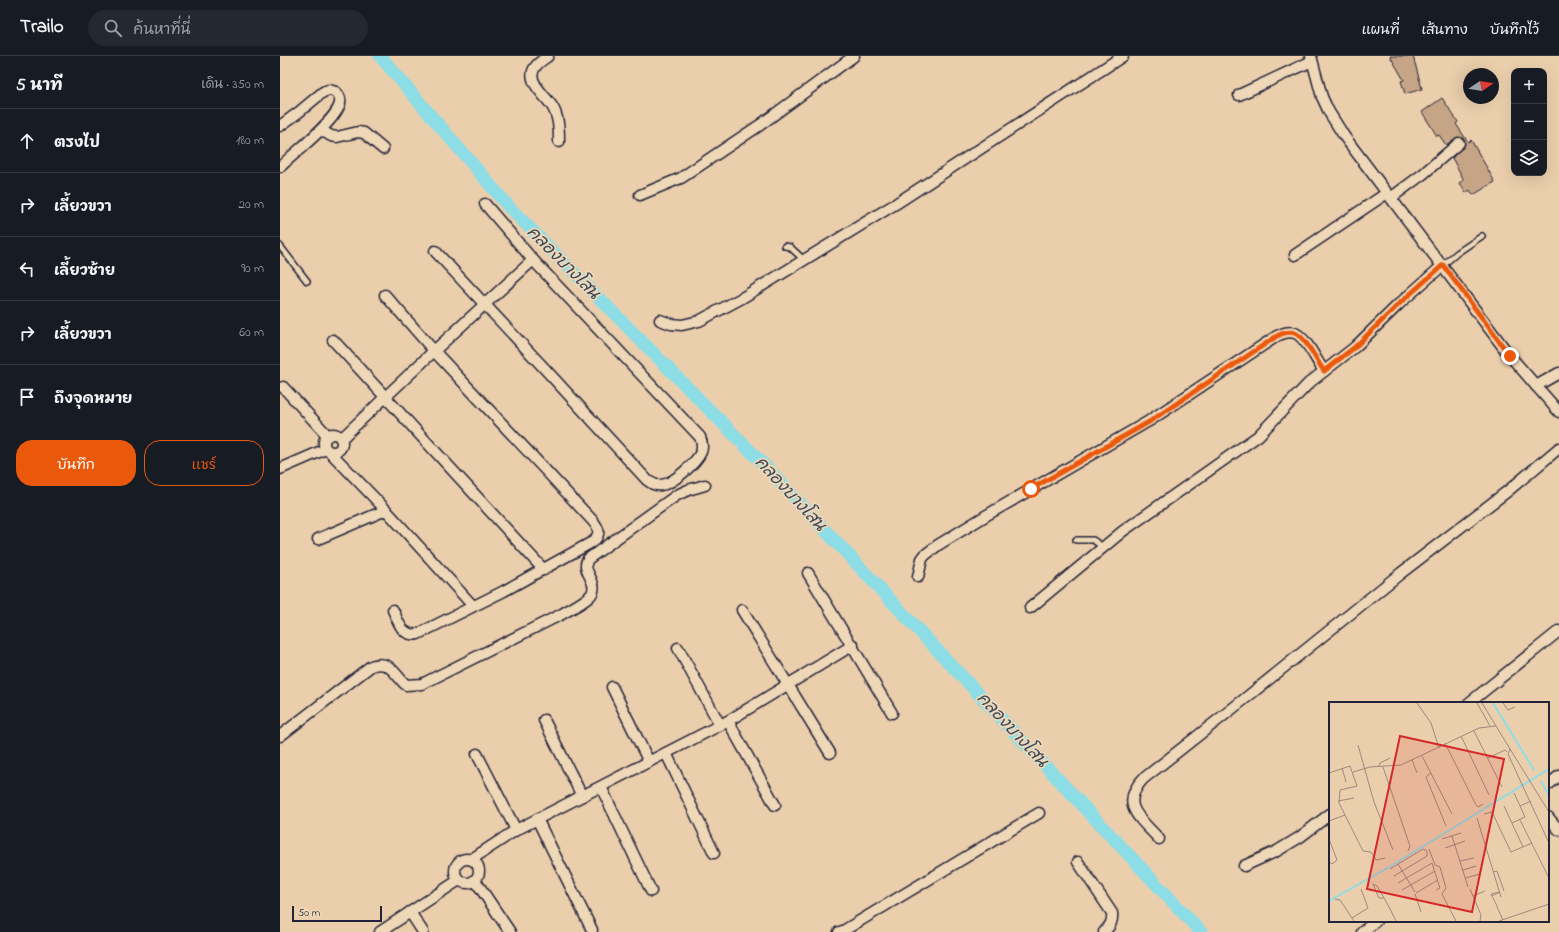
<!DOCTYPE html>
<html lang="th">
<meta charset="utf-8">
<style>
body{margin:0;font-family:"Indie Flower","Playpen Sans Thai",sans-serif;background:#242831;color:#f1f3f6}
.controls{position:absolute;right:12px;top:12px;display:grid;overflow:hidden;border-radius:8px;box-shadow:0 4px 16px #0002}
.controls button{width:36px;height:36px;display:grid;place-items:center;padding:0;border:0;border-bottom:1px solid #363941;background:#171b24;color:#f1f3f6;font:20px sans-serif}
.compass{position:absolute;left:1183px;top:12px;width:36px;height:36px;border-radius:50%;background:#171b24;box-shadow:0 4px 16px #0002;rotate:78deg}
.scale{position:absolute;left:12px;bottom:10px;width:90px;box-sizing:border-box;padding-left:4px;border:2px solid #22223b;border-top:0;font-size:11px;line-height:14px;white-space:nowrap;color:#22223b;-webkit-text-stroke:3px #efd8b7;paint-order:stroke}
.stop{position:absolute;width:12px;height:12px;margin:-9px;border:3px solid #ea580c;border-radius:50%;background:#fff}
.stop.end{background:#ea580c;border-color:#fff;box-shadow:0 1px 4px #0008}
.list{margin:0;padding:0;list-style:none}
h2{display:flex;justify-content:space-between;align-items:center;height:52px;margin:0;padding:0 16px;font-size:17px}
h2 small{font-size:13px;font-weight:400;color:#9ea1a6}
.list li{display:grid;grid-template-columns:26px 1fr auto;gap:12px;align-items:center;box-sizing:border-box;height:64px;padding:0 16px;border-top:1px solid #363941}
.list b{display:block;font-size:15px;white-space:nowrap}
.list em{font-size:13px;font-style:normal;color:#9ea1a6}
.actions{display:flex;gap:8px;padding:12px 16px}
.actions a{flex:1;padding:9px 0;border:1px solid #ea580c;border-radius:16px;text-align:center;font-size:14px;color:#ea580c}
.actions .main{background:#ea580c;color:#fff}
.icon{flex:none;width:22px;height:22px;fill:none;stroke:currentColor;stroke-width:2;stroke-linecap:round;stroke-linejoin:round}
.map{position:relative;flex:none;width:1279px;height:876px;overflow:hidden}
header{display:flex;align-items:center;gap:24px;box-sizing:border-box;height:56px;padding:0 20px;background:#171b24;border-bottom:1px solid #363941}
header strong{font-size:19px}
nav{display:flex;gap:22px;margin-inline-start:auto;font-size:14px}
.search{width:280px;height:36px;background:#242831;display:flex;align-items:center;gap:10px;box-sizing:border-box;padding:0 14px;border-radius:22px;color:#9ea1a6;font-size:15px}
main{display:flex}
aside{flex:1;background:#171b24}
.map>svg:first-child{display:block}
</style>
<header>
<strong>Trailo</strong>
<div class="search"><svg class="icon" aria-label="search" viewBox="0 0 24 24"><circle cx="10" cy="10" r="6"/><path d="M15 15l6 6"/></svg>ค้นหาที่นี่</div>
<nav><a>แผนที่</a><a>เส้นทาง</a><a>บันทึกไว้</a></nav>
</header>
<main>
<aside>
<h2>5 นาที<small>เดิน · 350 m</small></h2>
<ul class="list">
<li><svg class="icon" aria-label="ahead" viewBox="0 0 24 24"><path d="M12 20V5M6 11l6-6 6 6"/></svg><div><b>ตรงไป</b></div><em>180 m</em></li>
<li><svg class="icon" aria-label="right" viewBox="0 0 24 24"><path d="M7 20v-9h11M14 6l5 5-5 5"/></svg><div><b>เลี้ยวขวา</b></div><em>20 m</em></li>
<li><svg class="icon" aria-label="left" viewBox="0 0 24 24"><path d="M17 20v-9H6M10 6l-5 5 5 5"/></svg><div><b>เลี้ยวซ้าย</b></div><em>90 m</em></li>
<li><svg class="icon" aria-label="right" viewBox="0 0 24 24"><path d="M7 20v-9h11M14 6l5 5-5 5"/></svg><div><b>เลี้ยวขวา</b></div><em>60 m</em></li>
<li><svg class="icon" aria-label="arrive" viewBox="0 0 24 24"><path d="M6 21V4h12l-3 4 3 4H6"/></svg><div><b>ถึงจุดหมาย</b></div></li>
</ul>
<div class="actions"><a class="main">บันทึก</a><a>แชร์</a></div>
</aside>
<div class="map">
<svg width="1279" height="876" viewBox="0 0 1279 876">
<rect width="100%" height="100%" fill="#ebcfac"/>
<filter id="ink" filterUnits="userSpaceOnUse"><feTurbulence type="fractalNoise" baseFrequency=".025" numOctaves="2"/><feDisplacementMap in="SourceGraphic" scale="8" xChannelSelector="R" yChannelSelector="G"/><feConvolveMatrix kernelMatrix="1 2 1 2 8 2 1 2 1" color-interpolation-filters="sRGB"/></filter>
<g filter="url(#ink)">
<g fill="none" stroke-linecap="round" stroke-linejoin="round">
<path stroke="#8cdde6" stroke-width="13" d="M100,0l129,151 258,261 434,464"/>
</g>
<g fill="#c6a586" stroke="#22223b">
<path d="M1110,0h23l9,33 -17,5 -4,-13 3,-1z"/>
<path d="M1162,42l16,24 -2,2 12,18 3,-2 24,42 -22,13 -3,-5 -4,3 -6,-10 4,-3 -12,-22 13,-13 -1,-6 -7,-2 -11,8 -7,-10 -2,1 -15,-24z"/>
</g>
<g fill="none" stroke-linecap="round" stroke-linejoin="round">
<defs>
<g id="service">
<path d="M0,190l27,35"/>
<path d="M505,190l5,1 14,13"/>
<path d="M1163,209l14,-12 25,-17"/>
<path d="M796,484h17l10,7"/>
</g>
<g id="minor">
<path d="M268,0c-4,3 -9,6 -12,10 -12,14 9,29 16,40 7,11 7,24 7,36"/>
<path d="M1031,0l11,41 7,15 15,24 166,220 49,56"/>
<path d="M959,39l73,-34"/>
<path d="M0,70l19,-14 24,-20 6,-2 7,2c3,3 5,6 4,11 -3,17 -47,51 -60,64"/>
<path d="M41,74l10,6 6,1 21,-5 6,1 19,16"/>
<path d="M360,139l41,-17 79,-53 94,-69"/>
<path d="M1112,141l31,-23 36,-31"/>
<path d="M155,195l110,118 102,111c4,3 8,6 14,5 12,-1 35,-22 40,-33 2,-5 1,-10 -1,-15l-167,-177 -48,-56"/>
<path d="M1015,199l92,-62"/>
<path d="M105,239l49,56 158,169c7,8 9,13 2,21l-90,50 -86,43c-16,3 -19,-11 -25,-24"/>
<path d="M380,264l11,4 11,1 17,-4 43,-23 155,-95 226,-147"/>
<path d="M53,284l211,230"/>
<path d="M1256,330l23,-13"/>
<path d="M3,331l45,49"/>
<circle cx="53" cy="387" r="9"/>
<path d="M61,383l93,-88 99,-91"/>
<path d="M51,397l55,57 87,96"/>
<path d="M0,413l46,-20"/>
<path d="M38,483l68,-29"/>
<path d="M528,517l84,140"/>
<path d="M638,521l4,-18 3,-4 13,-10 49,-30 162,-94 128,-85c6,-3 12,-5 18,-3 11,4 22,29 29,38"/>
<path d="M750,552l93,-77 135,-95 51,-53 46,-36 44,-43 44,-39"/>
<path d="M462,554l88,143"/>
<path d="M398,592l42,77"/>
<path d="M332,631l37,75"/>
<path d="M1189,647l90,-72"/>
<path d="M264,664l38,76"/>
<path d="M448,665l47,84"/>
<path d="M0,680l91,-70c19,-7 23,8 35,19l16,-1 140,-70c8,-5 19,-10 27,-17 14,-13 -10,-26 -1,-38l89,-64 11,-5 17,-5"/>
<path d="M386,697l48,100"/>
<path d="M197,698l39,76"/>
<path d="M1268,729l11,-9"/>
<path d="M321,731l50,104"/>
<path d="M1268,761l11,13"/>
<path d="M257,763l55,111"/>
<path d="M879,783c-19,-21 -40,-34 -16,-60l99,-78 159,-128 108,-83 50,-42"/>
<circle cx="187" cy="815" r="12"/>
<path d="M192,803l44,-29 212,-109 125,-76"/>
<path d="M798,806l34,51c1,9 -2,13 -8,19"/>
<path d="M964,810l33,-15 23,-14 30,-23"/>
<path d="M195,824l35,52"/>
<path d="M130,856l13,20"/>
<path d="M100,876l79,-52"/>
<path d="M559,876l4,-1 196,-118"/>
<path d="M1082,876l14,-11"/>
</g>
</defs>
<use href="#service" stroke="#22223b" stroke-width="8"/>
<use href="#minor" stroke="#22223b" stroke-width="13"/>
<use href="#service" stroke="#efd8b7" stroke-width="5"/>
<use href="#minor" stroke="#efd8b7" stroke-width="10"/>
</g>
</g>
<g fill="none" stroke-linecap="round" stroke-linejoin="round" filter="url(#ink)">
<path stroke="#ea580c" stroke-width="5" d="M751,433l118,-67 128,-86c6,-3 12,-5 18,-3 11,4 22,29 29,38l31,-24 44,-43 44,-39 67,91"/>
</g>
<g text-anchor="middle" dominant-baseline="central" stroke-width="3.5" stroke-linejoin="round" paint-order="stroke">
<g font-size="17" font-style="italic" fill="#37475d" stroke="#efd8b7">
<text transform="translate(283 207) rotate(45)">คลองบางโสน</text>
<text transform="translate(510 438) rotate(47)">คลองบางโสน</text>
<text transform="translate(732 674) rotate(47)">คลองบางโสน</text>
</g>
</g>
<g transform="translate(1049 646)">
<rect width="220" height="220" fill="#ebcfac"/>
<path fill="none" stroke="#8cdde6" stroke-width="2" d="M164,1l41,67M212,79l8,14M0,199l62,-35 158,-97"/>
<path fill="none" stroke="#9b8a7f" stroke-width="1" d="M88,1l14,20 8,25M148,1l13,23M153,1l28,46 -2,5 41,89M174,1l5,7 7,-3M145,29l28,56M132,34l28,59M116,41l31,62 2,2 5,-3M29,43l16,57 19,48M181,47l39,63M93,54l30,58M159,56l17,-8 2,2M83,58l5,13M50,64l1,-3 10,-5M54,65l27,79 -2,5M13,66l4,14M24,70l17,-5 31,-2 78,-37 17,-2M0,71l21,-7 7,20 -17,4 -1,13 24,48 8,1 5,8 9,-2M102,71l-5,4 20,49M185,91l6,13 11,-5M9,99l16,-3M175,104l19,41M155,112l8,-2 19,40 21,-9M148,116l24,79M191,118l29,58M0,119l16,-6M183,121l13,-6 -5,-11M123,134l16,51M0,137l8,21 -5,4 -3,-2M113,137l19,-6M116,146l20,-7M100,147l6,16 5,2 6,21 -4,6 14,27M131,159l14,-3M69,162l17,28M61,167l33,-20 4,2v5l-33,20M134,168l13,-4M164,170l4,-1 7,20M136,176l15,-4M69,181l34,-20 8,25 -4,2M141,187l11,26 -1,6M73,188l33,-19M87,191l22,-13M86,192l6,18M144,194l12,-5M163,194l8,-4 -9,2 5,10 2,5 5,11M55,196h-5l-6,-14 4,2 7,12 5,9 7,14M6,197l5,1 14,21M23,216l16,-10 -7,-19M170,219l50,-17"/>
<path fill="#d62828" fill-opacity="0.15" stroke="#d62828" stroke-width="2" d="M71,34l104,23 -32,153 -105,-23z"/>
<rect width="220" height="220" fill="none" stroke="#22223b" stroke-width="2"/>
</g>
</svg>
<div class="controls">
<button>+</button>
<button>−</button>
<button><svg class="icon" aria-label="layers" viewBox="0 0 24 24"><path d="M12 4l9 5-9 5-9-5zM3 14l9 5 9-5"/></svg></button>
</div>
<svg class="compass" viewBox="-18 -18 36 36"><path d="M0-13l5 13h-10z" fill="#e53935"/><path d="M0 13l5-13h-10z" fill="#9ea1a6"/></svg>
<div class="scale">50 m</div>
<div class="stop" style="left:751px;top:433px"></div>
<div class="stop end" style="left:1230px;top:300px"></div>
</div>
</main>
